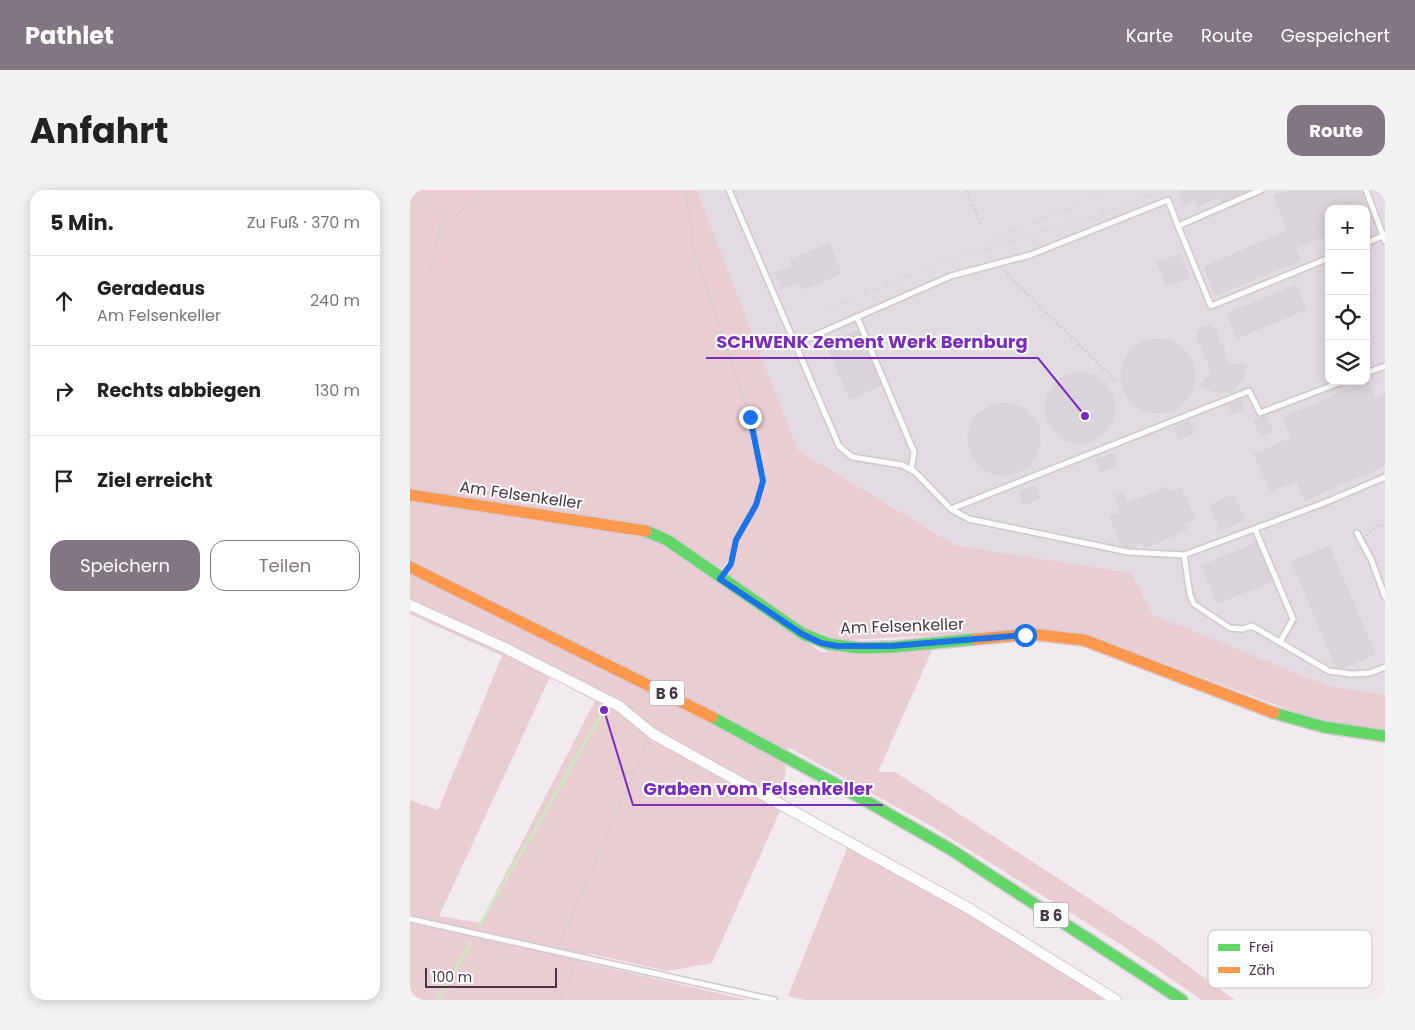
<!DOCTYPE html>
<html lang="de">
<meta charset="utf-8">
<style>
body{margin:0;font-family:Poppins,sans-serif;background:#f2f2f2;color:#222}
.controls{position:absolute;right:15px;top:15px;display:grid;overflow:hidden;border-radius:10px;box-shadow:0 2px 12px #0003}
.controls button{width:45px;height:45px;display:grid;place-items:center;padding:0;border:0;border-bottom:1px solid #e0e0e0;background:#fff;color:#222;font:25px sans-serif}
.scale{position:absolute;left:15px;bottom:12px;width:132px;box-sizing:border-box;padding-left:5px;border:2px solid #463746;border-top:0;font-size:14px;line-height:18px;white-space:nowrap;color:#463746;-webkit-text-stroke:4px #fff;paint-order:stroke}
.stop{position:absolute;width:15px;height:15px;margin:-11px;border:4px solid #1a73e8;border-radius:50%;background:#fff}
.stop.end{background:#1a73e8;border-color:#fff;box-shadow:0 1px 5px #0008}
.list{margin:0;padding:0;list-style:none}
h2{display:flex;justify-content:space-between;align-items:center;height:65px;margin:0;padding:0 20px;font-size:21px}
h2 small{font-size:16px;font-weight:400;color:#767676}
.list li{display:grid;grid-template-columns:32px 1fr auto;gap:15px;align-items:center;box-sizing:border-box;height:90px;padding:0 20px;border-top:1px solid #e0e0e0}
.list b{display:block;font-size:19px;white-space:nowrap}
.list p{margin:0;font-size:16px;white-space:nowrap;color:#767676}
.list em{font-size:16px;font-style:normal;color:#767676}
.actions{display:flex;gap:10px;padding:15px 20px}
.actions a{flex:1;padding:11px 0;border:1px solid #827682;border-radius:15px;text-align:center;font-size:18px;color:#827682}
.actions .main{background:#827682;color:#fff}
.icon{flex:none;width:28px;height:28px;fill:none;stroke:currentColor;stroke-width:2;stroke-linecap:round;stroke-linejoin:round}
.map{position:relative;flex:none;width:975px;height:810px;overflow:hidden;border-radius:15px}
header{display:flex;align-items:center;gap:30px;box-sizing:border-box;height:70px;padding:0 25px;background:#827682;color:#fff}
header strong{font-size:24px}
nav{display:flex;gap:28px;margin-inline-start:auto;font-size:18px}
.intro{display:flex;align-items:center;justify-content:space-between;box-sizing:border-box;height:120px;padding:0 30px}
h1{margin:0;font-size:35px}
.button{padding:12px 22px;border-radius:15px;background:#827682;color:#fff;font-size:18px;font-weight:700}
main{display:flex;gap:30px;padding:0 30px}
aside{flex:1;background:#fff;border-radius:15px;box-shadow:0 2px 12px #0003}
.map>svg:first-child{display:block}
</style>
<header>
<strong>Pathlet</strong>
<nav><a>Karte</a><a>Route</a><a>Gespeichert</a></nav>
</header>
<div class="intro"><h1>Anfahrt</h1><a class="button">Route</a></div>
<main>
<aside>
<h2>5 Min.<small>Zu Fuß · 370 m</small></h2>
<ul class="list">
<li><svg class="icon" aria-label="ahead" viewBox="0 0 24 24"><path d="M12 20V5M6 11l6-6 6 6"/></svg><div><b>Geradeaus</b><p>Am Felsenkeller</p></div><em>240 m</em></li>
<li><svg class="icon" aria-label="right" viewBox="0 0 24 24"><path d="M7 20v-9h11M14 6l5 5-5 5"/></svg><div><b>Rechts abbiegen</b></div><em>130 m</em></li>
<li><svg class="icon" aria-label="arrive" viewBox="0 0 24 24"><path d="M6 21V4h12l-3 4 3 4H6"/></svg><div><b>Ziel erreicht</b></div></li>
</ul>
<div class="actions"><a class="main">Speichern</a><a>Teilen</a></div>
</aside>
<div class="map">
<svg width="975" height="810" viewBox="0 0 975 810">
<rect width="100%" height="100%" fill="#f1ebf0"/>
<path fill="#e2dbe2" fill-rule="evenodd" d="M287,0h688v505l-57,-8 -175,-72 -23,-42 -175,-28 -157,-95zM919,19h37v172h-37z"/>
<g fill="#eacdd3" fill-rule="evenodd">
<path d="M0,0h287l101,260 157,95 176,28 22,42 175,71 57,9v34l-32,-2 -58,-15 -201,-75 -30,-7 -243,11 -94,-65 8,-13 -6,-4 -7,10 -67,-41 -245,-37z"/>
<path d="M0,307l235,37 176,118 112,-4 -55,124h17l259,169 81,59h-33l-85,-58 -186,-116 -143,-79 -7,62 -69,154 -45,8 -80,-18 -4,9 165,38h-338v-200l28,10 64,-154 -92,-42zM140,487l45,24 -115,222 -41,-7z"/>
<path d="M438,656l115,62 117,73 24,19h-299l-17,-4z"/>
</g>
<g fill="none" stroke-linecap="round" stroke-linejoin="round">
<g stroke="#c8ecbe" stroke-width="2.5">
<path d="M69,736l125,-216"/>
<path d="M28,810l33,-58"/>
</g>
</g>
<g fill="#dad4da" stroke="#d9d1d8">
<path d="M774,0h66l-29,13 -3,-6 -21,9 -3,-7 -10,5 -5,-12z"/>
<path d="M878,0h71l7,19h-37v25l-34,14 5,12 -84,35 -12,-28 84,-36 -14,-35z"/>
<path d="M419,54l12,29 -38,16 -3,-8 -18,7 -7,-15 18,-7 -3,-6z"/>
<path d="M770,64l10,23 -23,9 -10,-23z"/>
<path d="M886,95l10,24 -69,29 -10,-24z"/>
<path d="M793,136h7l6,4 2,11 6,6v9l7,9h15l-3,13 -11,14h-18l-13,-8 10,-10 -2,-12 -4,-5 -3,-11 -5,-7 1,-7z"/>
<path d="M448,140l23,55 -31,14 -24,-55z"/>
<circle cx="748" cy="186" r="37"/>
<circle cx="670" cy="218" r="35"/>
<path d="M958,191l7,17 10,-5v72l-80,35 -9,-20 -25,11 -17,-37 38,-16 -9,-20z"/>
<path d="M830,210l4,9 -11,5 -4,-10z"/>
<path d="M591,213l12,1 12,5 14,15 1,20 -4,12 -7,10 -11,6 -12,3 -13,-1 -11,-6 -8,-9 -5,-12 -1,-12 3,-12 8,-10 10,-7z"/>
<path d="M856,226l7,15 -12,5 -7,-15z"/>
<path d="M779,231l5,12 -15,6 -5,-11z"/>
<path d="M702,264l5,11 -16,7 -5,-12z"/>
<path d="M625,296l5,12 -16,7 -5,-12z"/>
<path d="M757,297l2,6 12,-5 14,31 -12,5 3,6 -42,18 -2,-5 -12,5 -8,-2 -12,-29 11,-4 -6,-17 8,-2 4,10z"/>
<path d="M824,305l10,25 -24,10 -10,-25z"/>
<path d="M846,353l16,38 -54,22 -16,-37z"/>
<path d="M919,356l46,108 -33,14h-5l-45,-106z"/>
</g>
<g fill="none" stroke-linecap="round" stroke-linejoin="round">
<defs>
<g id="lane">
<path d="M319,0l110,256 13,11 50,8 13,7 36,37 18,10 159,33 56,3 140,-52 61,-26"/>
<path d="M851,0l-83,36 33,80 118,-48"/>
<path d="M956,0l19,51"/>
<path d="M956,53l17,-7"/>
<path d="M447,127l57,135 -3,18"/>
<path d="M385,154l156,-68 79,-21 138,-55 10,26"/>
<path d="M956,183l19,-7"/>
<path d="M541,319l298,-118 11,22 84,-32"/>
<path d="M845,339l38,90 -13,23"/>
<path d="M947,343l14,26 14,38"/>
<path d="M774,365l6,40 4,9 36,24 12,1 10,-3 77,45 22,3 19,-1 15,-6"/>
<path d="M0,729l364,81"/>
</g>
<path id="street" d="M0,415l95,43 114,58 34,28 317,175 146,91"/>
<g id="fast">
<path d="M236,341l21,9 136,94 26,10 31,4 33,-1 83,-8"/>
<path d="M864,523l50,14 61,9"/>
<path d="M302,527l142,77 96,55 232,151"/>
</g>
<g id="slow">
<path d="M0,305l236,36"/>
<path d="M0,377l302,150"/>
<path d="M566,449l55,-5 53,6 190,73"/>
</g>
</defs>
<use href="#lane" stroke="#cfc9ce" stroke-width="8"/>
<use href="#street" stroke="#cfc9ce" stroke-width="12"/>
<use href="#fast" stroke="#d5c9d4" stroke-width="14"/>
<use href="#slow" stroke="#d5c9d4" stroke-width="14"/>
<g stroke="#d1cad1" stroke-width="2" stroke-dasharray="2.5 2.5" stroke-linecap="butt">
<path d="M276,0l8,62 56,165 12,51 1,13 -3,12 -24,47 -5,24 -3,5"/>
<path d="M556,0l16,37"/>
<path d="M593,80l113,111"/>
<path d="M16,92l15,-56 48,-36"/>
<path d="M956,346l10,-10 9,-1"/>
<path d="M149,755l89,-204"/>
<path d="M150,810l16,-37"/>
<path d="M298,810l3,-7"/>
</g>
<use href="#lane" stroke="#fdfcfd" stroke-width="5"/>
<use href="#street" stroke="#fdfcfd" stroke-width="10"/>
<use href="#fast" stroke="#63d668" stroke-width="11"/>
<use href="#slow" stroke="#ff974d" stroke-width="11"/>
<g stroke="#d9d8d9" stroke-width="2.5" stroke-dasharray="6 6" stroke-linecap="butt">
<path d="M577,52l125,-52"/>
<path d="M419,119l109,-45 164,-50 60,-24"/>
</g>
</g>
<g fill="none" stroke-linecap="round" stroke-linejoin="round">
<path stroke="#1a73e8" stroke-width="6" d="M340,227l13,64 -7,24 -20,35 -5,24 -11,15 82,55 19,9 16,3h55l133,-11"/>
</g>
<g text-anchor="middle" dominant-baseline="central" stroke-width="4" stroke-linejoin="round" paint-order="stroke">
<g fill="#fff" stroke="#7e737e" stroke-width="1">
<rect x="239.5" y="490.5" width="35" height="25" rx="4"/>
<rect x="623.5" y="712.5" width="35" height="25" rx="4"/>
</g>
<g font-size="15" font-weight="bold" fill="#463746">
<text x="257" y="503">B 6</text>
<text x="641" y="725">B 6</text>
</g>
<g font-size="16" fill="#463746" stroke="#fff">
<text transform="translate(111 305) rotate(8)">Am Felsenkeller</text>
<text transform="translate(492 436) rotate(-2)">Am Felsenkeller</text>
</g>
</g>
<rect x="798" y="740" width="164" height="58" rx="8" fill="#fff" stroke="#c8c3c8" stroke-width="1"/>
<rect x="808" y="754" width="22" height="7" fill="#63d668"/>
<rect x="808" y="777" width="22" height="6" fill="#ff974d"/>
<g font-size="14" fill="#463746">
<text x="839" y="762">Frei</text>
<text x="839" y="785">Zäh</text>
</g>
<path fill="none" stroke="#7b2cbf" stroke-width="2" d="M675 226L628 168H296M194 520L223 615H473"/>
<g fill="#7b2cbf" stroke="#fff" stroke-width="2">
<circle cx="675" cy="226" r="5"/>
<circle cx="194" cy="520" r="5"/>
</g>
<g font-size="18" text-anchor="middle" font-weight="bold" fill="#7b2cbf" stroke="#fff" stroke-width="4" stroke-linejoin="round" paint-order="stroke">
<text x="462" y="158">SCHWENK Zement Werk Bernburg</text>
<text x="348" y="605">Graben vom Felsenkeller</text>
</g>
</svg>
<div class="controls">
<button>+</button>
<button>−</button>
<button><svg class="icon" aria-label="locate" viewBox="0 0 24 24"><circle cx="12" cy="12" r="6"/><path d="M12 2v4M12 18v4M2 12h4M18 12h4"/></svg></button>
<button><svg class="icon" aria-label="layers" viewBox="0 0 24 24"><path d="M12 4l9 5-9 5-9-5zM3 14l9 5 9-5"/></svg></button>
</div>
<div class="scale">100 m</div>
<div class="stop" style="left:615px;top:445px"></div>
<div class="stop end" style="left:340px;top:227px"></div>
</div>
</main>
